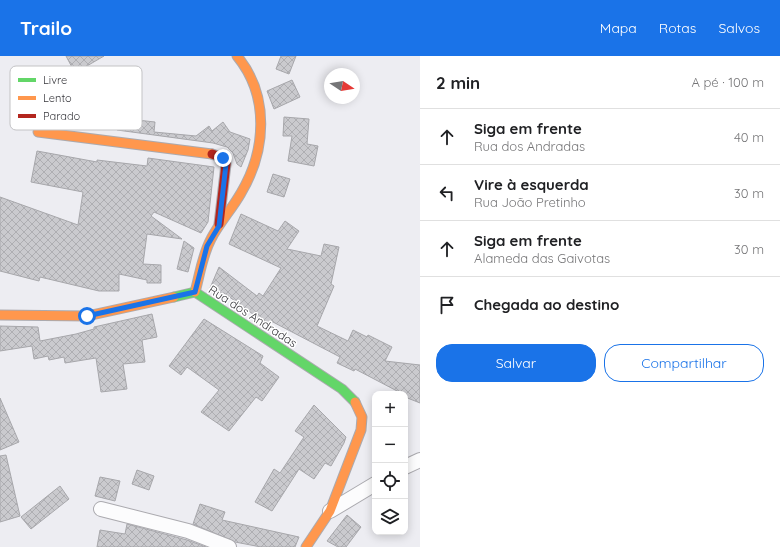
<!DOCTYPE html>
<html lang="pt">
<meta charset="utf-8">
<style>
body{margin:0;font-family:Quicksand,sans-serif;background:#f2f2f2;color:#202124}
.controls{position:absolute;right:12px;bottom:12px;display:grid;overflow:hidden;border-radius:8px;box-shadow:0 2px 10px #0003}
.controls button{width:36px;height:36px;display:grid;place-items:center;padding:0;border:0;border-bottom:1px solid #e0e0e0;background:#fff;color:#202124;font:20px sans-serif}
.compass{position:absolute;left:324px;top:12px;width:36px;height:36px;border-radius:50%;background:#fff;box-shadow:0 2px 10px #0003;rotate:102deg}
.stop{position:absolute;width:12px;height:12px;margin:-9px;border:3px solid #1a73e8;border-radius:50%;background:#fff}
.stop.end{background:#1a73e8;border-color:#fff;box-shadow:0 1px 4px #0008}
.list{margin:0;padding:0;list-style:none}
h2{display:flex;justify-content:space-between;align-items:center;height:52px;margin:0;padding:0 16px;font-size:17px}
h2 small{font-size:13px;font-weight:400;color:#757577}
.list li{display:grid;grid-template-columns:26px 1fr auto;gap:12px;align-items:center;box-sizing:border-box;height:56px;padding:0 16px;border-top:1px solid #e0e0e0}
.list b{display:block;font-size:15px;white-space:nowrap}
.list p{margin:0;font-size:13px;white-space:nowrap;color:#757577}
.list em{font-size:13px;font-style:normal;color:#757577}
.actions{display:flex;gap:8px;padding:12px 16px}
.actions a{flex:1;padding:9px 0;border:1px solid #1a73e8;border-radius:16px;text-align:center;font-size:14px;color:#1a73e8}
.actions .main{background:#1a73e8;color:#fff}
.icon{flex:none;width:22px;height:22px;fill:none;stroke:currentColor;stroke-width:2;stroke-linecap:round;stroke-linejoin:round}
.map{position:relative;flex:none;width:420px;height:491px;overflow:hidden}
header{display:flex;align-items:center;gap:24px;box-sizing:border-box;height:56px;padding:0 20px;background:#1a73e8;color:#fff}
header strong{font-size:19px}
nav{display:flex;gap:22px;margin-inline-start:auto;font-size:14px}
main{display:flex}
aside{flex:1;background:#fff}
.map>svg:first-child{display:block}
</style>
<header>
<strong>Trailo</strong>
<nav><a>Mapa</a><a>Rotas</a><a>Salvos</a></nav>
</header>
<main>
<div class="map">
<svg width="420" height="491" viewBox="0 0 420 491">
<defs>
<pattern id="building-cross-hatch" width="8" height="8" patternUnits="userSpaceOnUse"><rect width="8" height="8" fill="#cacace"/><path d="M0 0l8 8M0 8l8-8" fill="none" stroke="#aeaeb2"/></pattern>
</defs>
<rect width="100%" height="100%" fill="#ededf2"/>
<g fill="url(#building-cross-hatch)" stroke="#a7a7ab">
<path d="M66,0h38l-29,17z"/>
<path d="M281,0h15l-7,18 -13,-5z"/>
<path d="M292,24l8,17 -26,12 -7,-18z"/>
<path d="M284,61l25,2 -2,25 11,2 -4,20 -26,-5 4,-25h-9z"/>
<path d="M119,62l36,4 -1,10 42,4 13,-10 3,5 11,-9 7,10 20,7 -2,11 -7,17 -4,-3 -4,-11 -6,-6 -14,-4 -96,-13z"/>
<path d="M37,95l60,11v-2l50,6 1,-8 66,9 -6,55 -7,11 -47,-21 -3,4 31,23 -35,-5 -4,30 18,1v18h-14v-3l-28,-6v17h-20l-59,-14 -1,4 -39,-10v-74l78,28 5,-33 -52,-10z"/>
<path d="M273,118l17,5 -6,18 -17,-5z"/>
<path d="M241,158l37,17 7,-10 14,10 -12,18 34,7 3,-12 15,3 -8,37 3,2 -17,40 31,15 5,-11 14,7 1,-2 24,12 -7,14 35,4v38l-15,-6v-3h-6v-2l-44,-23 -1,2 -17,-8 3,-6 -69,-36 -3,4 -44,-32h-7l-7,-5 9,-21 38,29 2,-3 4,3 18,-28 -52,-24z"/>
<path d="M184,185l10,7 -6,24 -11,-3z"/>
<path d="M152,258l5,23 -15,3 3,22 -22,2 4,25 -26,3 -5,-34 -31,5 -1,-6 -15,3 -1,-4 -14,3 -2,-13 -32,5v-25l38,1 2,14 36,-7 18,-5v-2z"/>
<path d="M204,263l59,37 -3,7 19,14 -17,24 -6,-4 -27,34 -28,-19 18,-22 -32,-23 -6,8 -12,-9z"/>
<path d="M0,342l19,44 -19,8z"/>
<path d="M314,349l32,32 -2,6 -13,23 -6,-3 -11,16 -15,-10 -27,42 -17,-9 19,-33 6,4 24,-36 -9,-6z"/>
<path d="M6,399l14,61 -20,6v-66z"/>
<path d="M137,414l17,6 -5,14 -17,-6z"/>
<path d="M100,421l20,4 -5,20 -20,-5z"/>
<path d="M60,430l9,13 -38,30 -10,-12z"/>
<path d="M200,448l25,8 -3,8 77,17 -4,10h-34l-26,-5 -42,-18z"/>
<path d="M347,459l14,12 -15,20h-8l-11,-6z"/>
<path d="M127,468l60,16 19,7h-109l3,-17 25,4z"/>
</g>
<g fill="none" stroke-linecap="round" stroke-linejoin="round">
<defs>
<g id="street">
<path d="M405,411l15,-7"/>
<path d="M101,453l87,22 41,16"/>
<path d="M330,455l45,-27"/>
</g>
<path id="fast" d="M174,241l21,-5 147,97 13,13"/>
<g id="slow">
<path d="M38,76l174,22"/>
<path d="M195,236c5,-18 7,-36 16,-53 8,-16 21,-30 30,-46 25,-42 29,-97 -4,-137"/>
<path d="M0,259l87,1 87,-19"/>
<path d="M306,491l24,-36 31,-81 1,-13 -7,-15"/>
</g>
<path id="jam" d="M212,98l11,4 3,6 -7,60"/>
</defs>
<use href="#street" stroke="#abaaaf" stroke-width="16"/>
<use href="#fast" stroke="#abaaaf" stroke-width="11"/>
<use href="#slow" stroke="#abaaaf" stroke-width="11"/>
<use href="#jam" stroke="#abaaaf" stroke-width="11"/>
<use href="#street" stroke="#fcfcfd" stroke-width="14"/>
<use href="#fast" stroke="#63d668" stroke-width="9"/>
<use href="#slow" stroke="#ff974d" stroke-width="9"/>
<use href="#jam" stroke="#b3261e" stroke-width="9"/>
</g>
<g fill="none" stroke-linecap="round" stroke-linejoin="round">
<path stroke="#1a73e8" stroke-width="5" d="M87,260l108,-24 12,-46 12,-20 7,-62 -3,-6"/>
</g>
<g text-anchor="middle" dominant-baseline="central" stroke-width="3" stroke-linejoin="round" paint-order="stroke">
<g font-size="12" fill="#38383d" stroke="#fff">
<text transform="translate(253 260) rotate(33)">Rua dos Andradas</text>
</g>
</g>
<rect x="10" y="10" width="132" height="64" rx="6" fill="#fff" stroke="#c3c3c5" stroke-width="1"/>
<rect x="18" y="22" width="18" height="4" fill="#63d668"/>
<rect x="18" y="40" width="18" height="4" fill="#ff974d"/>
<rect x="18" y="58" width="18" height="4" fill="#b3261e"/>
<g font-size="11" fill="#38383d">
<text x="43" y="28">Livre</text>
<text x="43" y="46">Lento</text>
<text x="43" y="64">Parado</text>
</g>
</svg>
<div class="controls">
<button>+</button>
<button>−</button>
<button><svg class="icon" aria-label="locate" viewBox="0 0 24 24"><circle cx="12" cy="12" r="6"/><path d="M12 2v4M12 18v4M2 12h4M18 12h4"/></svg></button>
<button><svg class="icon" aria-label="layers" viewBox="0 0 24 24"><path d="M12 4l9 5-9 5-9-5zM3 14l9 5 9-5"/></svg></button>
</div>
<svg class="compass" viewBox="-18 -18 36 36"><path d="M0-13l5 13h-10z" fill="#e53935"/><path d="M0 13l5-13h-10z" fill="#757577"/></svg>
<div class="stop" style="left:87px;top:260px"></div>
<div class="stop end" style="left:223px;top:102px"></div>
</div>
<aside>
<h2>2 min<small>A pé · 100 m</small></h2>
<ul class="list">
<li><svg class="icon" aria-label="ahead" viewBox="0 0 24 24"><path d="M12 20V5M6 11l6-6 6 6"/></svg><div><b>Siga em frente</b><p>Rua dos Andradas</p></div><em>40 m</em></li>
<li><svg class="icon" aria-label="left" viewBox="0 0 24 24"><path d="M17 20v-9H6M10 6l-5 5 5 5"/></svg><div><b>Vire à esquerda</b><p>Rua João Pretinho</p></div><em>30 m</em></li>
<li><svg class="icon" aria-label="ahead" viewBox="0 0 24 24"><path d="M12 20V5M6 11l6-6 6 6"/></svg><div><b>Siga em frente</b><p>Alameda das Gaivotas</p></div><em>30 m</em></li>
<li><svg class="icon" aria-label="arrive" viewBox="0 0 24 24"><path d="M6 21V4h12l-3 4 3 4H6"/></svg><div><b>Chegada ao destino</b></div></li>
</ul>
<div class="actions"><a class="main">Salvar</a><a>Compartilhar</a></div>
</aside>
</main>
